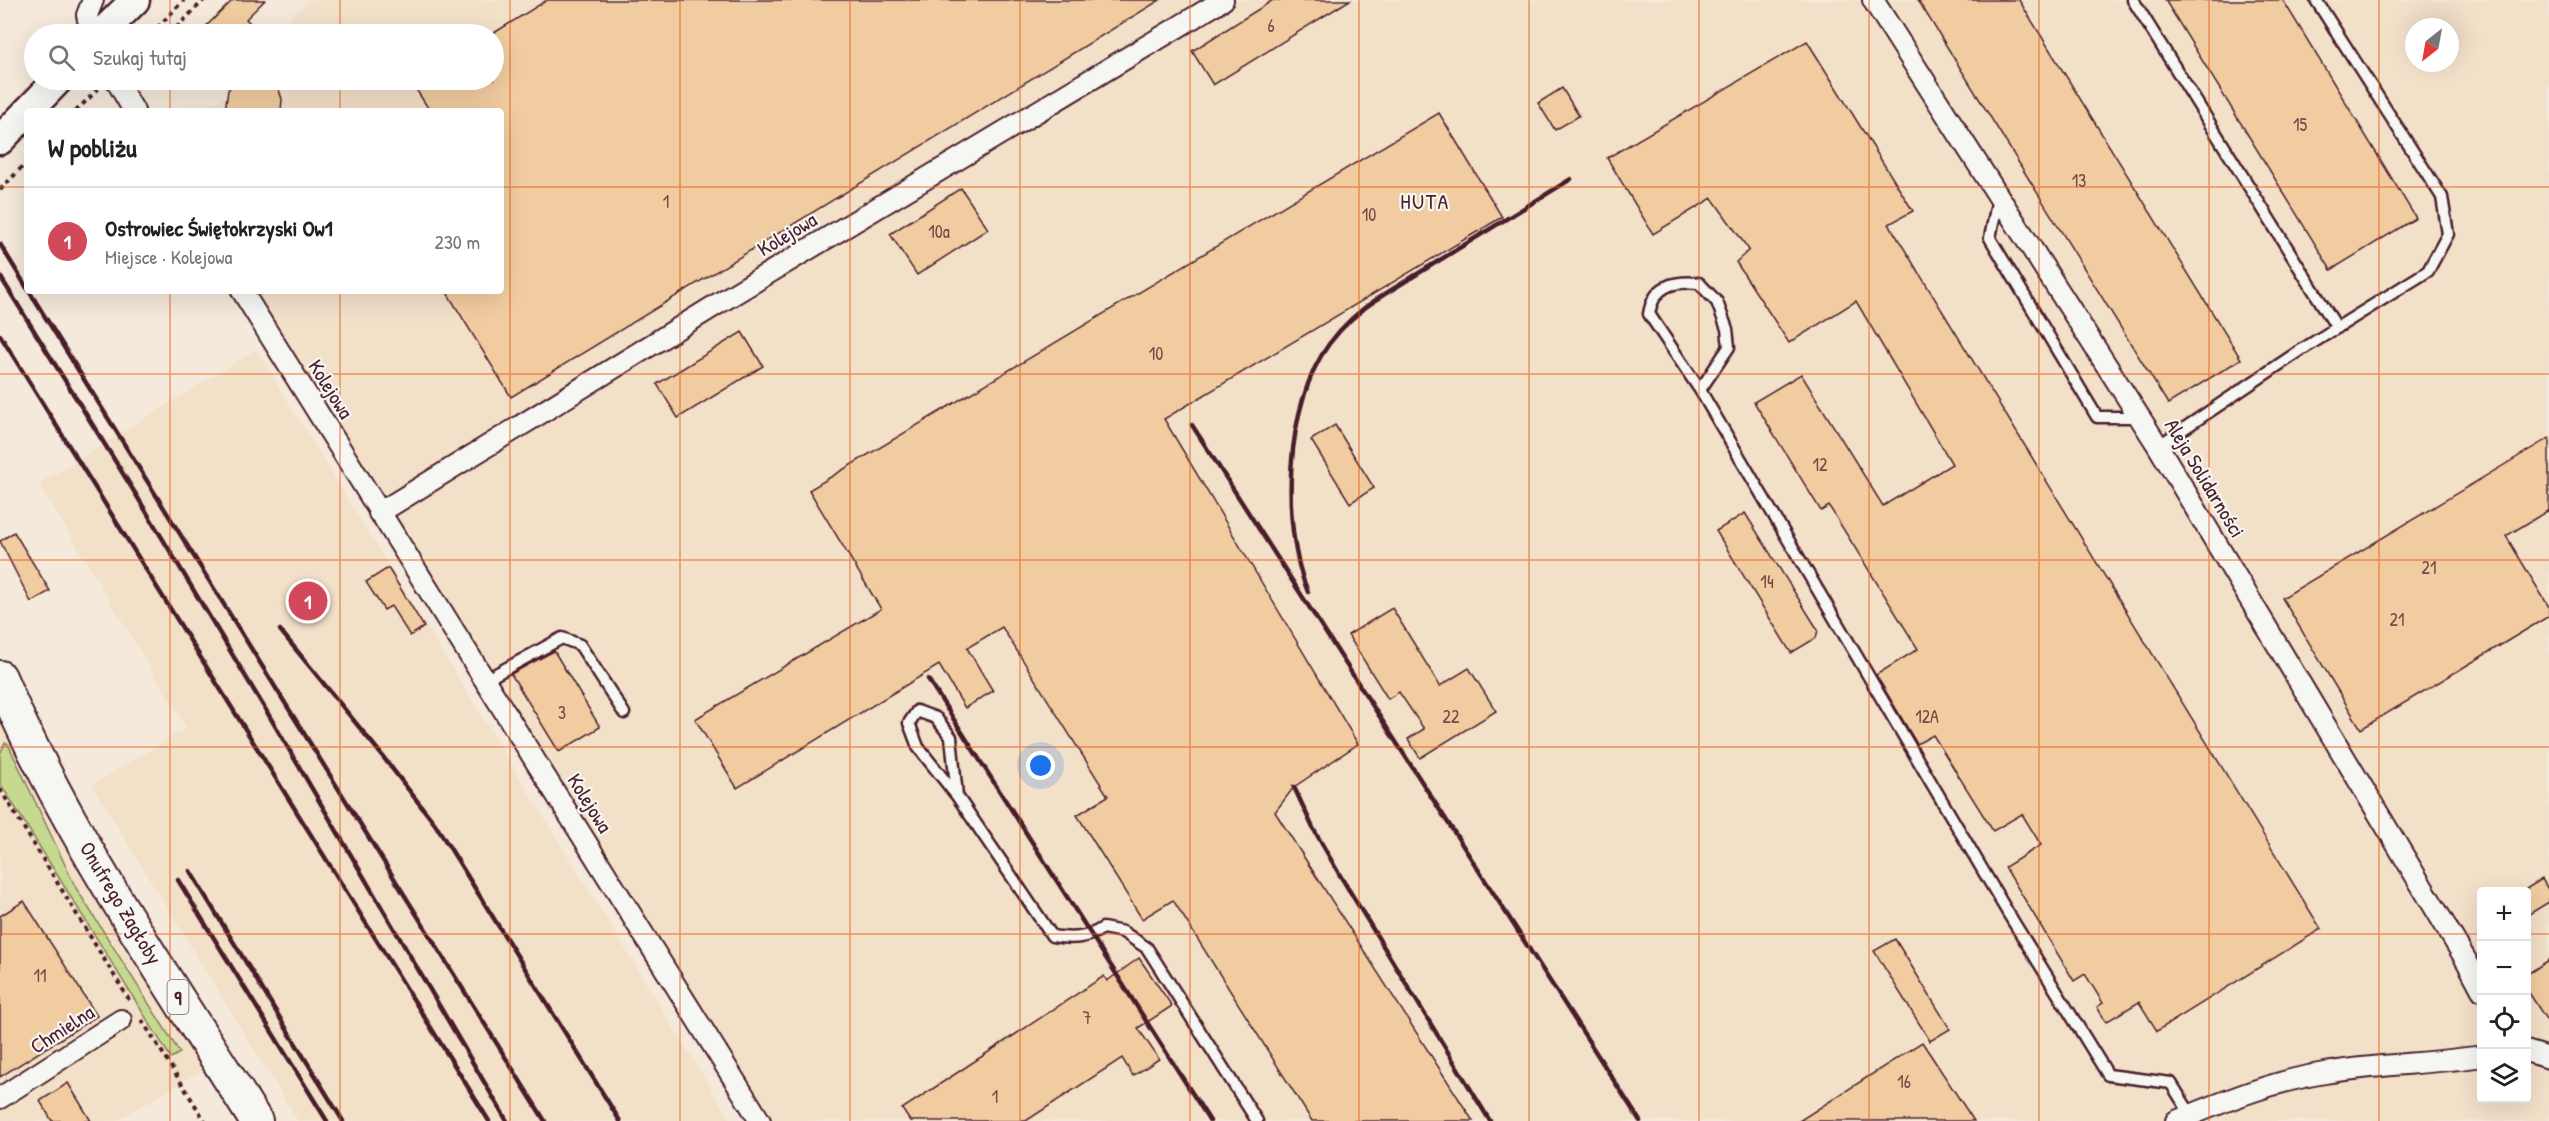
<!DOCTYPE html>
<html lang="pl">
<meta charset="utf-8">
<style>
body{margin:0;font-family:"Patrick Hand",sans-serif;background:#f6f6f6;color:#222}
.controls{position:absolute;right:18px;bottom:18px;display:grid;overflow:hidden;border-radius:6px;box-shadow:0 6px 24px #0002}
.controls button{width:54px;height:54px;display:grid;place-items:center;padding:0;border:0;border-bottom:2px solid #e0e0e0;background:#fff;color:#222;font:30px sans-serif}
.compass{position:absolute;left:2405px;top:18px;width:54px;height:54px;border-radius:50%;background:#fff;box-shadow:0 6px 24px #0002;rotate:211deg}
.you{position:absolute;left:1041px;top:766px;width:21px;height:21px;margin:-15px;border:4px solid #fff;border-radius:50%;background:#1a73e8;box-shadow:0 0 0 9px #1a73e833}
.badge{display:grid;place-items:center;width:39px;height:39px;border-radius:50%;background:#d1495b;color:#fff;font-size:20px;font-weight:700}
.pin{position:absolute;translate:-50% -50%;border:3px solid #fff;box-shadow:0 2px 6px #0006}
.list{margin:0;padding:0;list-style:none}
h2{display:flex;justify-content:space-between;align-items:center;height:78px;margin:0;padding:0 24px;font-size:26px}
h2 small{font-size:20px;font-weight:400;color:#767676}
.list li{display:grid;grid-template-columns:39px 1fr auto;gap:18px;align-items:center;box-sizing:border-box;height:108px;padding:0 24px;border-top:2px solid #e0e0e0}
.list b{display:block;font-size:22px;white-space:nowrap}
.list p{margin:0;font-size:20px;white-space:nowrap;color:#767676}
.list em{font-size:20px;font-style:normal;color:#767676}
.icon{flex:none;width:33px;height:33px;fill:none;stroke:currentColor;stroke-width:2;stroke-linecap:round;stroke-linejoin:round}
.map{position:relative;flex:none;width:2549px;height:1121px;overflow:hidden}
.search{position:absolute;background:#fff;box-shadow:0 6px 24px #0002;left:24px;top:24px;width:480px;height:66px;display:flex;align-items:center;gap:15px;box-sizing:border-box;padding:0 21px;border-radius:33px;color:#767676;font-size:22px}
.panel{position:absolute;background:#fff;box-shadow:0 6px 24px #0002;left:24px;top:108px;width:480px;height:186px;border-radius:6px}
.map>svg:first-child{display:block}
</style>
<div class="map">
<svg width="2549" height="1121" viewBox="0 0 2549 1121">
<rect width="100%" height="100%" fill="#f4e9da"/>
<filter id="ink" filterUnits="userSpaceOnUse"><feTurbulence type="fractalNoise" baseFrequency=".0167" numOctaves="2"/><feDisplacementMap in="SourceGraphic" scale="12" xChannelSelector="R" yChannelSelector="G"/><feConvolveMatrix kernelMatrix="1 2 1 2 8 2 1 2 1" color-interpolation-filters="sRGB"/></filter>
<g filter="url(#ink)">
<g fill="#f3e0c9" fill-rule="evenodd">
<path d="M308,0h2241v1121h-1789l-518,-830h259v-180h-337l54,-9 26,-22h250v-46h-212v-7zM2414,27h36v36h-36zM2482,892h44v206h-44z"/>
<path d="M256,350l475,771h-433l-206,-336 95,-57 -148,-244z"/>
<path d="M0,676l218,385 -102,60h-116z"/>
</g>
<path fill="#c5da8f" stroke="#887c5d" stroke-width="1.5" d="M5,743l3,1 68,144 104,165 -9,5 -171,-275v-29z"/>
<g fill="#f1cca1" stroke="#4a1f2b" stroke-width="1.5">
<path d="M233,0h32l-19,19 15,15h-63z"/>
<path d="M547,0h613l-649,397 -65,-106h55v-180h-71l-20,-31h84v-47z"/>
<path d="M1273,0h77l-137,85 -21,-34z"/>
<path d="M1918,0h101l222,359 -73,45z"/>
<path d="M2165,0h118l133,218 -85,52z"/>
<path d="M1807,41l106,170 -24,13 432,705 -164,102 -18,-29 -33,20 -9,-15 6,-4 -18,-29 -11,7 -69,-114 36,-22 -19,-31 -29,17 -60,-96 -16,9 -41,-69 42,-26 -89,-143 -8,5 -67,-109 47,-28 82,132 69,-42 -96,-163 -67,42 -53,-81 13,-12 -37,-52 -59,36 -46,-76z"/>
<path d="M236,80h34l9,10 3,9 -1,12h-56l3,-21z"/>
<path d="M1562,88l17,28 -24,14 -17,-27z"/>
<path d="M1439,113l63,104 -338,202 194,325 -64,43 -19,25 198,309h-161l-139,-221 -31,19 -65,-104 31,-19 -106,-169 -35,21 26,43 -28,17 -26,-43 -202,123 -42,-69 186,-110 -72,-119z"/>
<path d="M961,188l27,41 -71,46 -27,-41z"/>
<path d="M742,332l21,34 -85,52 -21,-34z"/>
<path d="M1335,425l39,63 -24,15 -39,-63z"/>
<path d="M2549,438v72l-43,26 43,71v9l-188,113 -79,-131z"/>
<path d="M1745,513l73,117 -2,8 -25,15 -75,-122z"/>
<path d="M14,532l36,59 -19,11 -31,-61z"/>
<path d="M388,568l36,59 -14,9 -19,-30 -7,4 -18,-28z"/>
<path d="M308,583l16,27 -16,10 -16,-27z"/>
<path d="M1392,608l48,78 29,-18 27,43 -76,47 -12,-19 16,-10 -25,-37 -11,7 -40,-64z"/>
<path d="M554,651l46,76 -41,25 -48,-78z"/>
<path d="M2542,879l7,12v11l-23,14v-27z"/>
<path d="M24,901l73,115 -97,61v-161z"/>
<path d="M1895,939l55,90 -20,12 -56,-90z"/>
<path d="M1139,958l33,48 -34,22 21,31 -26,17 -11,-18 -96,63h-116l-8,-12 202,-133 3,5z"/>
<path d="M2549,960v64l-23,-36v-13z"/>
<path d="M1922,1042l52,79h-175z"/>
<path d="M68,1083l23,38h-39l-12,-20z"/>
</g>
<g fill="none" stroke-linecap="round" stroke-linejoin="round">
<defs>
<g id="lane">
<path d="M2133,0l204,328"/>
<path d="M1998,198l-8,40 107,179h42"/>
<path d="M1700,390l29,-43 -2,-18 -10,-27 -18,-19c-26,-2 -45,2 -50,31l51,76 308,523 100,162 63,8 20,32"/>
<path d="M2158,446l140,-94 130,-81 20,-37 -6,-37 -126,-197"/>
<path d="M485,680l77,-42 18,7 44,68"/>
<path d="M957,796l-6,-59 -15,-19 -19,-7 -8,12 9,24 39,49 95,140c20,3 34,3 51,-8l20,4 24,16 110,173"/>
</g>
<g id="street">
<path d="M1873,0l285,446 308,514 16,30"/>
<path d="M91,34l-4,-19 6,-15"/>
<path d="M116,80l18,31"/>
<path d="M242,291l518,830"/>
<path d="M379,513l340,-210 504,-303"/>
<path d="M2526,1051l23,7"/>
<path d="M0,1098l121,-78"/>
<path d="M2176,1121c49,-20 97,-40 149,-48 52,-9 105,-9 157,-17"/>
</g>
<g id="secondary">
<path d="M101,34l34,-34"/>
<path d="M28,111l30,-31"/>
<path d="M0,140l27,-28"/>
</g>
<path id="primary" d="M0,677c66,157 166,300 256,444"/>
</defs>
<use href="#lane" stroke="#4a1f2b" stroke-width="15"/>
<use href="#street" stroke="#4a1f2b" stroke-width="24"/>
<use href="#secondary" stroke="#4a1f2b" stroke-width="33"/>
<use href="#primary" stroke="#4a1f2b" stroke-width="36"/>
<g stroke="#4a1f2b" stroke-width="4" stroke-dasharray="4.5 4.5" stroke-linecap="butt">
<path d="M151,34l33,-34"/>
<path d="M170,34l34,-34"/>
<path d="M76,111l23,-23"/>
<path d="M0,190l27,-28"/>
<path d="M0,789l131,214"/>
<path d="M142,1020l63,101"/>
</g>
<use href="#lane" stroke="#f6f6f2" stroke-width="10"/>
<use href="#street" stroke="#f6f6f2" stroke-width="20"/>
<use href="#secondary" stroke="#f6f6f2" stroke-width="28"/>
<use href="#primary" stroke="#f6f6f2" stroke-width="32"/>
<g stroke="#4a1f2b" stroke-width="4.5">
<path d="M0,244l27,44"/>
<path d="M0,276l135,217 132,219 240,409"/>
<path d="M29,291l516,830"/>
<path d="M0,335l489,786"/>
<path d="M1192,425l448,696"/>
<path d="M1308,592c-28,-66 -23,-189 21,-248 14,-19 31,-34 51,-47l191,-118"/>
<path d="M280,630l97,119 58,75 185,297"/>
<path d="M928,679l282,442"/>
<path d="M1294,787l19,41 25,44 152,249"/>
<path d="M190,871l153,250"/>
<path d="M178,880l149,241"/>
</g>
</g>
</g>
<path fill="none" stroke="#e0560e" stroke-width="1.5" stroke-opacity="0.55" d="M170,0v34M340,0v34M510,0v1121M680,0v1121M850,0v1121M1020,0v1121M1190,0v1121M1359,0v1121M1529,0v1121M1699,0v1121M1869,0v1121M2039,0v1121M2209,0v1121M2379,0v1121M170,80v31M340,80v31M0,187h27M501,187h2048M170,291v830M340,291v830M0,374h2549M0,560h2549M0,747h2549M0,934h2482M2526,934h23"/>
<g text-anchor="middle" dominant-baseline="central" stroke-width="4.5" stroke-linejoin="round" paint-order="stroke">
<g font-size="18" fill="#744a48">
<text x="1271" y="25">6</text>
<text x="2300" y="124">15</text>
<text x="2079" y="180">13</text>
<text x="666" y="201">1</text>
<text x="1369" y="214">10</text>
<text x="939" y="231">10a</text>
<text x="1156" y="353">10</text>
<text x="1820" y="464">12</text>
<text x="2429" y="567">21</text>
<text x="1767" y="581">14</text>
<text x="2397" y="619">21</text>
<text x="562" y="712">3</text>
<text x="1451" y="716">22</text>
<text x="1927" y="716">12A</text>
<text x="40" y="975">11</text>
<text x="1087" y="1017">7</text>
<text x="1904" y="1081">16</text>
<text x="995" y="1096">1</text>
</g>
<rect fill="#f6f6f2" stroke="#7e6067" stroke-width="1.5" x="167.5" y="980" width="21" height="34" rx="4.5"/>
<g font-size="20" font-weight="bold" fill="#4a1f2b">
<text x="178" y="997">9</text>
</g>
<g font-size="21" fill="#4a1f2b" stroke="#f6f6f2">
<text transform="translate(787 234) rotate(-31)">Kolejowa</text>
<text transform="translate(331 389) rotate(58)">Kolejowa</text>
<text transform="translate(2205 478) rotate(59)">Aleja Solidarności</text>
<text transform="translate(590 803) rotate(58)">Kolejowa</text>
<text transform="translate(121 903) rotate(59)">Onufrego Zagłoby</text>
<text transform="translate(62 1029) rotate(-33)">Chmielna</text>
</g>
<g font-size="22" letter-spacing="1.5" fill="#4a1f2b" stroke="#f6f6f2">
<text x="1425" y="201">HUTA</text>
</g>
</g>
</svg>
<div class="controls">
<button>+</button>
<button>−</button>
<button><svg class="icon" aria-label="locate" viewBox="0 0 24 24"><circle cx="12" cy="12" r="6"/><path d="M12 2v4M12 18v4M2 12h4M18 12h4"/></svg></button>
<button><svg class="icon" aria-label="layers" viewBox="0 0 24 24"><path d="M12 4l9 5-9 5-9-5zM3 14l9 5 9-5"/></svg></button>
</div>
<svg class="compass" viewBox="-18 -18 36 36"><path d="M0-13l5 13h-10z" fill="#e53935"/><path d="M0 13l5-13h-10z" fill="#767676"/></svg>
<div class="you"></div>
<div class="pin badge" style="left:308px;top:601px">1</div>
<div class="search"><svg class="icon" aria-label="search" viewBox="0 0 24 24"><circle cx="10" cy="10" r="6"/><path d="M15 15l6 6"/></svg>Szukaj tutaj</div>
<section class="panel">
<h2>W pobliżu<small></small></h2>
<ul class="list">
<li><span class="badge">1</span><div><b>Ostrowiec Świętokrzyski Ow1</b><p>Miejsce · Kolejowa</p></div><em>230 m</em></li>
</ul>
</section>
</div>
